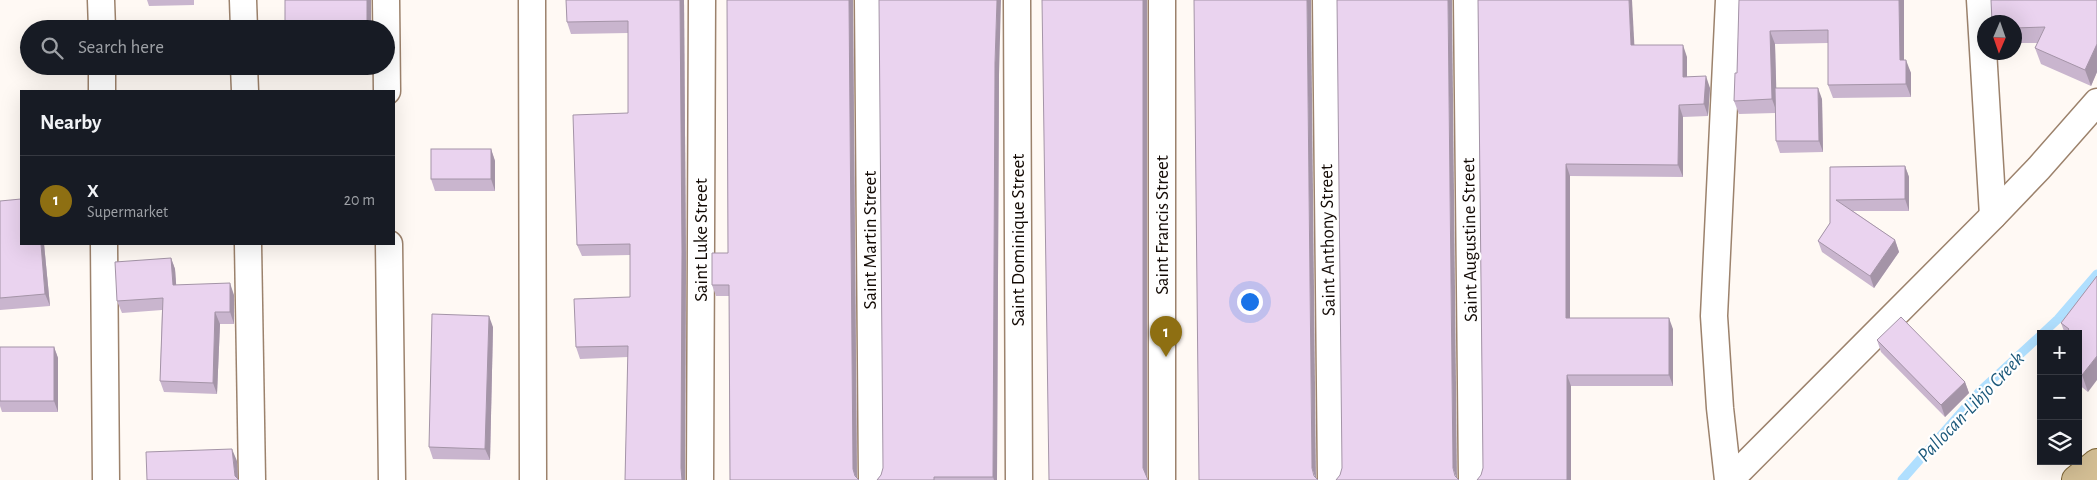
<!DOCTYPE html>
<meta charset="utf-8">
<style>
body{margin:0;font-family:"Alegreya Sans",sans-serif;background:#242831;color:#f1f3f6}
.controls{position:absolute;right:15px;bottom:15px;display:grid;overflow:hidden;border-radius:0px;box-shadow:0 5px 20px #0002}
.controls button{width:45px;height:45px;display:grid;place-items:center;padding:0;border:0;border-bottom:1px solid #363941;background:#171b24;color:#f1f3f6;font:25px sans-serif}
.compass{position:absolute;left:1977px;top:15px;width:45px;height:45px;border-radius:50%;background:#171b24;box-shadow:0 5px 20px #0002;rotate:182deg}
.you{position:absolute;left:1249px;top:301px;width:18px;height:18px;margin:-12px;border:4px solid #fff;border-radius:50%;background:#1a73e8;box-shadow:0 0 0 8px #1a73e833}
.badge{display:grid;place-items:center;width:32px;height:32px;border-radius:50%;background:#8e6f12;color:#fff;font-size:16px;font-weight:700}
.pin{position:absolute;translate:-50% -41px;filter:drop-shadow(0 1px 2px #0008)}
.pin::after{content:'';position:absolute;top:26px;width:18px;height:15px;background:inherit;clip-path:polygon(0 0,100% 0,50% 100%)}
.list{margin:0;padding:0;list-style:none}
h2{display:flex;justify-content:space-between;align-items:center;height:65px;margin:0;padding:0 20px;font-size:21px}
h2 small{font-size:16px;font-weight:400;color:#9ea1a6}
.list li{display:grid;grid-template-columns:32px 1fr auto;gap:15px;align-items:center;box-sizing:border-box;height:90px;padding:0 20px;border-top:1px solid #363941}
.list b{display:block;font-size:19px;white-space:nowrap}
.list p{margin:0;font-size:16px;white-space:nowrap;color:#9ea1a6}
.list em{font-size:16px;font-style:normal;color:#9ea1a6}
.icon{flex:none;width:28px;height:28px;fill:none;stroke:currentColor;stroke-width:2;stroke-linecap:round;stroke-linejoin:round}
.map{position:relative;flex:none;width:2097px;height:480px;overflow:hidden}
.search{position:absolute;background:#171b24;box-shadow:0 5px 20px #0002;left:20px;top:20px;width:375px;height:55px;display:flex;align-items:center;gap:12px;box-sizing:border-box;padding:0 18px;border-radius:28px;color:#9ea1a6;font-size:19px}
.panel{position:absolute;background:#171b24;box-shadow:0 5px 20px #0002;left:20px;top:90px;width:375px;height:155px;border-radius:0px}
.map>svg:first-child{display:block}
</style>
<div class="map">
<svg width="2097" height="480" viewBox="0 0 2097 480">
<rect width="100%" height="100%" fill="#fff9f4"/>
<g fill="none" stroke-linecap="round" stroke-linejoin="round">
<g stroke="#b0dffe" stroke-width="9">
<path d="M2042,334l16,-15 39,-45"/>
<path d="M1902,480l78,-89 61,-56"/>
</g>
<defs>
<g id="street">
<path d="M101,0l1,29"/>
<path d="M243,0l1,29"/>
<path d="M386,0l1,91"/>
<path d="M532,0l1,480"/>
<path d="M868,0l4,480"/>
<path d="M1017,0l2,480"/>
<path d="M1162,0v480"/>
<path d="M1326,0l5,480"/>
<path d="M1467,0l5,480"/>
<path d="M1980,0l13,216"/>
<path d="M102,66v25"/>
<path d="M244,66l1,25"/>
<path d="M104,244l2,236"/>
<path d="M248,244l4,236"/>
<path d="M389,244l3,236"/>
<path d="M700,480l2,-480"/>
<path d="M1728,480l-8,-72 -6,-92 15,-316"/>
<path d="M1730,480l263,-264 46,-48 58,-66"/>
</g>
<path id="primary" d="M2076,480l21,-17"/>
</defs>
<use href="#street" stroke="#9c826c" stroke-width="29"/>
<use href="#primary" stroke="#7c6333" stroke-width="30"/>
<use href="#street" stroke="#fff" stroke-width="26"/>
<use href="#primary" stroke="#d3be94" stroke-width="28"/>
</g>
<g fill="#c9b5ce">
<path d="M147,0h47v5l-45,1z"/>
<path d="M566,0h118l2,264 -1,216h-60l3,-123 -48,2 -4,-12 54,-50v-42l-48,1 -5,-11 51,-132v-80l-57,1 -4,-12z"/>
<path d="M727,0h126l4,478 -127,2 -1,-184h-13l-4,-11 16,-32z"/>
<path d="M1478,0l157,45 52,12v20l23,11 -2,28 -25,1v60l-113,-1v142l103,11v57h-102l-90,89 2,-7z"/>
<path d="M1739,0h165v60l7,13v24l-78,1 -5,-13v-42l-53,1 1,44 46,11 1,53 -43,1 -4,-12 -1,-28 -36,1 -5,-13 3,-28z"/>
<path d="M2097,0v72l-6,14 -50,-22 -6,-16 3,-5h-24v-21z"/>
<path d="M999,75l-2,405h-120l4,-5z"/>
<path d="M491,149l4,12v30h-60l-4,-12z"/>
<path d="M1905,166l4,11v34h-56l42,29 4,12 -25,36 -52,-36 -4,-11 12,-18v-56z"/>
<path d="M0,201l44,43 6,62 -50,4z"/>
<path d="M171,258l4,11 1,16 58,10v29h-14l-3,70 -53,-2 -4,-11 2,-71 -40,3 -5,-12z"/>
<path d="M2097,276l-9,116 -10,-8v-50h-13l-4,-11z"/>
<path d="M493,327l-3,133 -57,-1 -4,-12z"/>
<path d="M1877,340l88,42 4,11 -24,24 -64,-65z"/>
<path d="M0,347h54l4,11v54h-56l-2,-6z"/>
</g>
<g fill="#a494a7">
<rect x="367" y="0" width="4" height="29"/>
<path d="M680,0h4l2,264 -1,216h-3l-1,-12z"/>
<path d="M849,0h4l4,480 -4,-11z"/>
<path d="M997,0h4l-2,75 -2,405h-3l-1,-3 2,-414z"/>
<path d="M1143,0h4v480l-4,-12z"/>
<path d="M1307,0h4l5,480 -4,-12z"/>
<path d="M1448,0h4l5,480 -4,-12z"/>
<path d="M1629,0h3l3,57 -4,-12z"/>
<path d="M1899,0h5v73l-4,-13z"/>
<path d="M1770,31l5,13 2,69 -5,-14z"/>
<path d="M2097,44v28l-6,14 -6,-16z"/>
<path d="M1683,45l4,12v32l-4,-12z"/>
<path d="M1906,60l5,13v24l-5,-13z"/>
<path d="M1706,76l4,12 -2,28 -4,-12z"/>
<path d="M1818,88l4,11 1,53 -4,-11z"/>
<path d="M1679,105l4,12v60l-5,-12z"/>
<path d="M491,149l4,12v30l-4,-12z"/>
<path d="M1566,164l4,12v154l-4,-12z"/>
<path d="M1905,166l4,11v34l-4,-12z"/>
<path d="M1895,240l4,12 -25,36 -4,-12z"/>
<path d="M41,244h3l6,62 -5,-12z"/>
<path d="M171,258l4,11 2,27 -4,-11z"/>
<path d="M230,283l4,12v29l-4,-12z"/>
<path d="M215,312l5,12 -3,70 -4,-11z"/>
<path d="M489,316l4,11 -3,133 -5,-11z"/>
<path d="M1669,318l4,11v57l-4,-11z"/>
<path d="M54,347l4,11v54l-4,-11z"/>
<path d="M2097,356v24l-9,12 -6,-17z"/>
<path d="M1567,375l4,11v94h-4z"/>
<path d="M1965,382l4,11 -24,24 -4,-12z"/>
<path d="M232,449l5,12 1,19 -3,-4z"/>
</g>
<g fill="#ead3ef" stroke="#a494a7">
<rect x="285" y="0" width="82" height="29"/>
<path d="M566,0h114l2,252 -1,216 1,12h-57l3,-134 -52,1 -2,-48 56,-2v-53l-53,1 -4,-130 55,-2v-92l-61,1z"/>
<path d="M727,0h122l4,469 2,7 4,4h-129l-1,-195h-17v-32h16z"/>
<path d="M879,0h118l-2,63 -2,414h-59v3h-57l4,-5 2,-7z"/>
<path d="M1042,0h101v468l5,12h-99z"/>
<path d="M1194,0h113l5,468 2,8 4,4h-119z"/>
<path d="M1337,0h111l5,468 2,8 4,4h-123l4,-5 2,-7z"/>
<path d="M1478,0h151l2,45h52v32l23,-1 -2,28 -25,1 -1,60 -112,-1v154h103v57h-102v105h-90l4,-5 2,-7z"/>
<path d="M1739,0h160l1,60h6v24l-78,1v-55l-58,1 2,68 -38,2 1,-28h2z"/>
<path d="M1991,0h106v44l-12,26 -50,-22 10,-21 -31,1v-6h-22z"/>
<path d="M1775,88h43l1,53h-43z"/>
<rect x="431" y="149" width="60" height="30"/>
<path d="M1905,166v33l-69,1 59,40 -25,36 -52,-35 12,-18v-56z"/>
<path d="M21,199v45h20l4,50 -45,4v-97z"/>
<path d="M171,258l2,27 57,-2v29h-15l-2,71 -53,-2 3,-83 -46,3 -2,-39z"/>
<path d="M2097,276v80l-15,19 -4,-3v-38h-13l4,-5 -8,-6z"/>
<path d="M432,314l57,2 -4,133 -56,-2z"/>
<path d="M1901,317l64,65 -24,23 -64,-65z"/>
<rect x="0" y="347" width="54" height="54"/>
<path d="M232,449l3,27 4,4h-92l-1,-28z"/>
</g>
<g text-anchor="middle" dominant-baseline="central" stroke-width="4.5" stroke-linejoin="round" paint-order="stroke">
<g font-size="19" fill="#130a04" stroke="#fff">
<text transform="translate(1162 225) rotate(-90)">Saint Francis Street</text>
<text transform="translate(701 240) rotate(-90)">Saint Luke Street</text>
<text transform="translate(870 240) rotate(-90)">Saint Martin Street</text>
<text transform="translate(1018 240) rotate(-90)">Saint Dominique Street</text>
<text transform="translate(1328 240) rotate(-91)">Saint Anthony Street</text>
<text transform="translate(1470 240) rotate(-91)">Saint Augustine Street</text>
</g>
<g font-size="20" font-style="italic" fill="#1b587a" stroke="#fff">
<text transform="translate(1971 407) rotate(-46)">Pallocan-Libjo Creek</text>
</g>
</g>
</svg>
<div class="controls">
<button>+</button>
<button>−</button>
<button><svg class="icon" aria-label="layers" viewBox="0 0 24 24"><path d="M12 4l9 5-9 5-9-5zM3 14l9 5 9-5"/></svg></button>
</div>
<svg class="compass" viewBox="-18 -18 36 36"><path d="M0-13l5 13h-10z" fill="#e53935"/><path d="M0 13l5-13h-10z" fill="#9ea1a6"/></svg>
<div class="you"></div>
<div class="pin badge" style="left:1166px;top:357px">1</div>
<div class="search"><svg class="icon" aria-label="search" viewBox="0 0 24 24"><circle cx="10" cy="10" r="6"/><path d="M15 15l6 6"/></svg>Search here</div>
<section class="panel">
<h2>Nearby<small></small></h2>
<ul class="list">
<li><span class="badge">1</span><div><b>X</b><p>Supermarket</p></div><em>20 m</em></li>
</ul>
</section>
</div>
